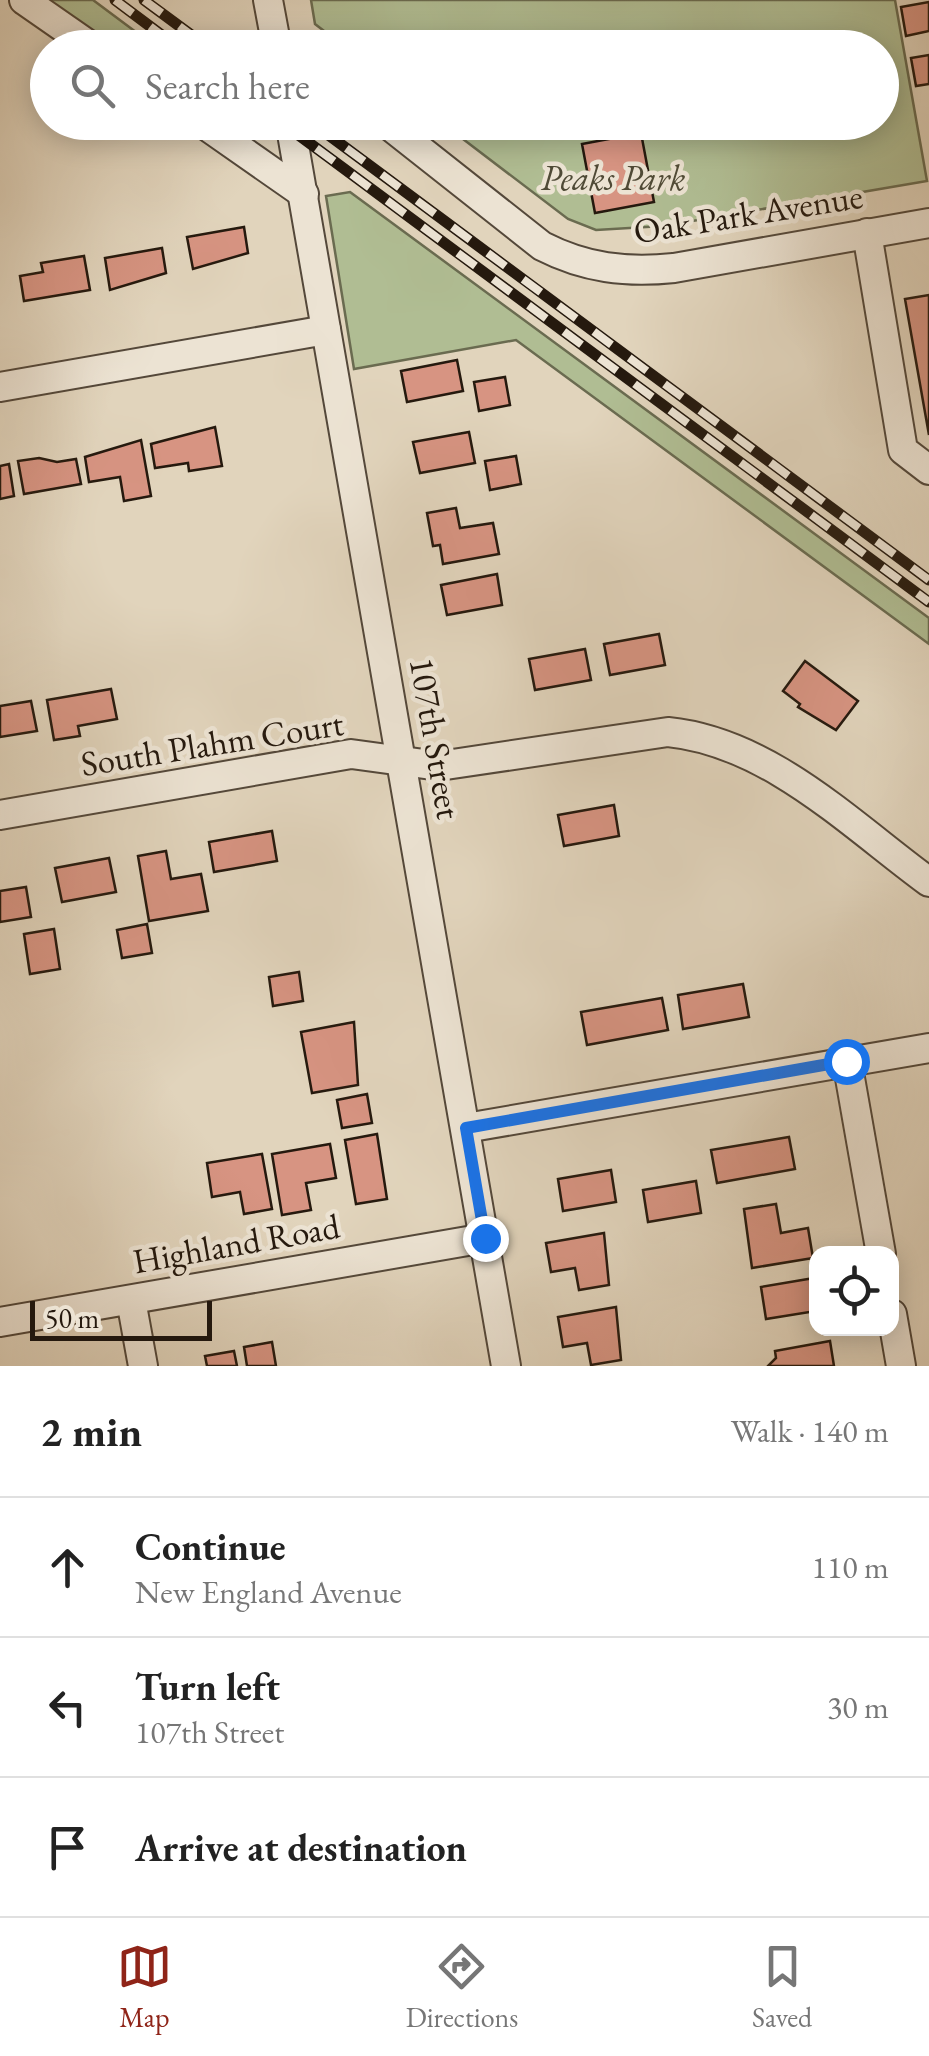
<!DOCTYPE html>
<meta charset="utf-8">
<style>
body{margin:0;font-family:"EB Garamond",serif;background:#f2f2f2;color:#222}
.controls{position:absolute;right:30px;bottom:30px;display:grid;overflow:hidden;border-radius:20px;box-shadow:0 5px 25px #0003}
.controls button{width:90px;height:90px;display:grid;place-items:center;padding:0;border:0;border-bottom:2px solid #e0e0e0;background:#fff;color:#222;font:50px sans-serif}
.scale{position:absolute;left:30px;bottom:25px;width:182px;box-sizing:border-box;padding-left:10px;border:5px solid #25190e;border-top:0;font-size:28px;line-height:35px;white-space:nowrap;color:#25190e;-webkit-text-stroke:8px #ece3d3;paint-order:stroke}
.stop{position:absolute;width:30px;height:30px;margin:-22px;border:8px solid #1a73e8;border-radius:50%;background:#fff}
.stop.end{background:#1a73e8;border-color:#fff;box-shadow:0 2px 10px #0008}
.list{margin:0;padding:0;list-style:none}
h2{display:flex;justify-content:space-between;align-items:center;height:130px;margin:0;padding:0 40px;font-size:42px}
h2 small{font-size:32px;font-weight:400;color:#767676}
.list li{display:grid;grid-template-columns:65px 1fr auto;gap:30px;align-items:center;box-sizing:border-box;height:140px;padding:0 40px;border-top:2px solid #e0e0e0}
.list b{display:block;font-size:38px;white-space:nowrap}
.list p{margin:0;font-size:32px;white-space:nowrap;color:#767676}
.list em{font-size:32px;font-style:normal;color:#767676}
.icon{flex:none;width:55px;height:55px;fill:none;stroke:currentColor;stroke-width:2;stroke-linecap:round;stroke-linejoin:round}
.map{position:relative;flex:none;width:929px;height:1366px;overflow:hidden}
.search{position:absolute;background:#fff;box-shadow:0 5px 25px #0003;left:30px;right:30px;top:30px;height:110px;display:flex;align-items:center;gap:25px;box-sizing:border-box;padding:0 35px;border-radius:55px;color:#767676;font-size:38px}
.sheet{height:550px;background:#fff}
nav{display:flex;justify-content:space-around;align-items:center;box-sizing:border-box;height:140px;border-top:2px solid #e0e0e0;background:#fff;font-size:28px;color:#767676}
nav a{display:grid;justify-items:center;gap:5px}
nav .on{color:#8f2418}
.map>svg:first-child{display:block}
</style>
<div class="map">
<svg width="929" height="1366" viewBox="0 0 929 1366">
<rect width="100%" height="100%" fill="#e1d4bc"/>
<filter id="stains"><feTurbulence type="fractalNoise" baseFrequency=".002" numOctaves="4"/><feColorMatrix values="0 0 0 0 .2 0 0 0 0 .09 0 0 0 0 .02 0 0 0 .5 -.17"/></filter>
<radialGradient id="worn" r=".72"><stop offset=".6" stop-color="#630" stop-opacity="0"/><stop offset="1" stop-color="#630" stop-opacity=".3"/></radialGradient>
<g fill="#b0bd93" stroke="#6a6b50" stroke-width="2.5">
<path d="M48,0h45l63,47h-43z"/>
<path d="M311,0h584l32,181 -264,45 -67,4 -28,-11 -126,-96 440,-1v-74l-537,-1 -30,-23z"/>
<path d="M350,192l579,426v26l-413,-304 -162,29 -28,-173z"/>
</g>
<g fill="#d79482" stroke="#25190e" stroke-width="2.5">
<path d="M929,2v29l-23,5 -5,-29z"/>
<path d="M929,55v29l-13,2 -5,-28z"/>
<path d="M641,133l13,69 -59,11 -13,-69z"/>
<path d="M244,227l4,26 -55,16 -6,-32z"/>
<path d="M162,248l4,25 -56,17 -5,-32z"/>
<path d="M84,256l6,34 -66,11 -4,-25 23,-4 -2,-9z"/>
<path d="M929,295v140l-24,-136z"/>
<path d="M457,360l6,31 -56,11 -6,-31z"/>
<path d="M505,377l5,28 -31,6 -5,-29z"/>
<path d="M215,427l7,39 -33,5 -1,-8 -33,5 -4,-24z"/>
<path d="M469,432l6,31 -55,10 -7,-31z"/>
<path d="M141,440l10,56 -27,5 -4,-24 -31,5 -4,-25z"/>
<path d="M516,456l5,28 -31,6 -5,-29z"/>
<path d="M39,458l18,4 19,-3 5,25 -57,10 -6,-33z"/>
<path d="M9,464l5,32 -14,3v-33z"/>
<path d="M456,508l4,20 33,-5 6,31 -56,10 -3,-19 -7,1 -6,-33z"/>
<path d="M497,574l5,31 -55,10 -6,-30z"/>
<path d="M659,634l6,31 -55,10 -6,-31z"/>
<path d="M585,649l6,31 -56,10 -6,-31z"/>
<path d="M805,661l53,40 -22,29 -38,-23 2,-3 -17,-13z"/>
<path d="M111,689l6,30 -39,7 2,10 -26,4 -7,-40z"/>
<path d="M31,701l6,30 -37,6v-31z"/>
<path d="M614,805l5,31 -55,10 -6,-31z"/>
<path d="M272,831l5,30 -63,11 -5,-30z"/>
<path d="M166,851l5,28 30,-5 7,37 -59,10 -11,-65z"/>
<path d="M109,858l7,34 -54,10 -7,-34z"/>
<path d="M26,887l5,30 -31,5v-31z"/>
<path d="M147,924l5,29 -30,5 -5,-28z"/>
<path d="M54,929l6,40 -30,5 -6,-40z"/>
<path d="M299,972l4,29 -30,5 -4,-29z"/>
<path d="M743,984l6,33 -66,12 -5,-34z"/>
<path d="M662,998l6,32 -81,15 -6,-33z"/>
<path d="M354,1022l4,63 -46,8 -11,-61z"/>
<path d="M367,1094l5,29 -30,5 -5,-28z"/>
<path d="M377,1134l10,65 -31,5 -11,-64z"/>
<path d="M789,1137l6,32 -78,14 -6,-33z"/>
<path d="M330,1144l6,34 -30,5 5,27 -29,5 -10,-61z"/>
<path d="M262,1154l10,55 -28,5 -4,-22 -28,5 -5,-34z"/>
<path d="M611,1170l5,32 -53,9 -5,-32z"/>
<path d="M696,1181l5,32 -53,9 -5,-32z"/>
<path d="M776,1204l5,29 27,-5 5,30 -61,10 -8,-59z"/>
<path d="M604,1233l5,52 -30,5 -4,-22 -24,4 -5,-29z"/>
<path d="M814,1278l2,33 -50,8 -5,-32z"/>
<path d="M616,1307l5,53 -30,5 -4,-22 -24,4 -5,-30z"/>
<path d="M830,1341l4,25h-66l8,-8 -1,-7z"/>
<path d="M272,1342l4,24h-29l-3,-19z"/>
<path d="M234,1351l3,15h-30l-2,-10z"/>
</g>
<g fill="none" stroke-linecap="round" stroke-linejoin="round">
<defs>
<g id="minor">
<path d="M24,0l69,48"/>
<path d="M268,0l9,48"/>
<path d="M201,122l103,72"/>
<path d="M290,122l216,1244"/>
<path d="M385,122l157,124c43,22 84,27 132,22l255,-45"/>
<path d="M867,233l36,217 26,20"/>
<path d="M0,387l326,-57"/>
<path d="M0,815l351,-61 88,12 229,-34c101,10 182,92 261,150"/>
<path d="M847,1061l34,193"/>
<path d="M466,1128l463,-80"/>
<path d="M131,1300l12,66"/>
<path d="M892,1314l9,52"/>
<path d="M0,1322l485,-84"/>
</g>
</defs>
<use href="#minor" stroke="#54483a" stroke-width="32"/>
<use href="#minor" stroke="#ece3d3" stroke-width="28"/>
<defs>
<g id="rail">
<path d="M115,0l64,48"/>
<path d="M144,0l65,48"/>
<path d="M281,122l648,480"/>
<path d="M311,122l618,458"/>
</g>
</defs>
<use href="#rail" stroke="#25190e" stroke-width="11"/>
<use href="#rail" stroke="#ece3d3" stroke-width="8" stroke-dasharray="22" stroke-linecap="butt"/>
</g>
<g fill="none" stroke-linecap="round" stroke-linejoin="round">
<path stroke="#1a73e8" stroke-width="12" d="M485,1238l-19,-110 380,-67"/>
</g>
<g text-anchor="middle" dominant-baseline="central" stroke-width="9" stroke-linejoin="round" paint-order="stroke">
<g font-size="35" font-style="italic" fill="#4f4a36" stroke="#ece3d3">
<text x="613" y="177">Peaks Park</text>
</g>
<g font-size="35" fill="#25190e" stroke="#ece3d3">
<text transform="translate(748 213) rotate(-9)">Oak Park Avenue</text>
<text transform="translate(436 738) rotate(80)">107th Street</text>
<text transform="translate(212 743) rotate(-9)">South Plahm Court</text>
<text transform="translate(236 1243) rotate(-10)">Highland Road</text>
</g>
</g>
<rect width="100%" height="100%" filter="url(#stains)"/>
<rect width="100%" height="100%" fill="url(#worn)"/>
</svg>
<div class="controls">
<button><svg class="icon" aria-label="locate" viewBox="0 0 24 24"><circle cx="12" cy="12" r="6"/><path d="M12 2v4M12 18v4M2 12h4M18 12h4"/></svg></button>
</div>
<div class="scale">50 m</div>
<div class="stop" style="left:846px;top:1061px"></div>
<div class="stop end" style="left:485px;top:1238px"></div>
<div class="search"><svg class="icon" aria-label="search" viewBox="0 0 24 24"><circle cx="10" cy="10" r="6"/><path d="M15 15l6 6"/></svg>Search here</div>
</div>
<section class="sheet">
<h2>2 min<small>Walk · 140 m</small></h2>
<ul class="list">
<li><svg class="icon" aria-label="ahead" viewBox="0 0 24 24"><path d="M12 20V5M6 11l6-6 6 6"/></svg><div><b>Continue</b><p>New England Avenue</p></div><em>110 m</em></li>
<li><svg class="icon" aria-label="left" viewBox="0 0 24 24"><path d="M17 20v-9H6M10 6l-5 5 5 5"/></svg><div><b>Turn left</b><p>107th Street</p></div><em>30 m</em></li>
<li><svg class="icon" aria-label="arrive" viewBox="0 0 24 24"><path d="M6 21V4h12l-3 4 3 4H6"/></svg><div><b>Arrive at destination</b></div></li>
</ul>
</section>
<nav>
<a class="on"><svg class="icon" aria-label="map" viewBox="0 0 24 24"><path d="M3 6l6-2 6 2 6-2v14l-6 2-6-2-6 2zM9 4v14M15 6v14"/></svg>Map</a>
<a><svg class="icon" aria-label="directions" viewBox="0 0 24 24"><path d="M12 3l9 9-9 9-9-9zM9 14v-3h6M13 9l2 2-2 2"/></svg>Directions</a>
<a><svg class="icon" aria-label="saved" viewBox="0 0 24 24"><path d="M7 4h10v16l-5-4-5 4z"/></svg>Saved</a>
</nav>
